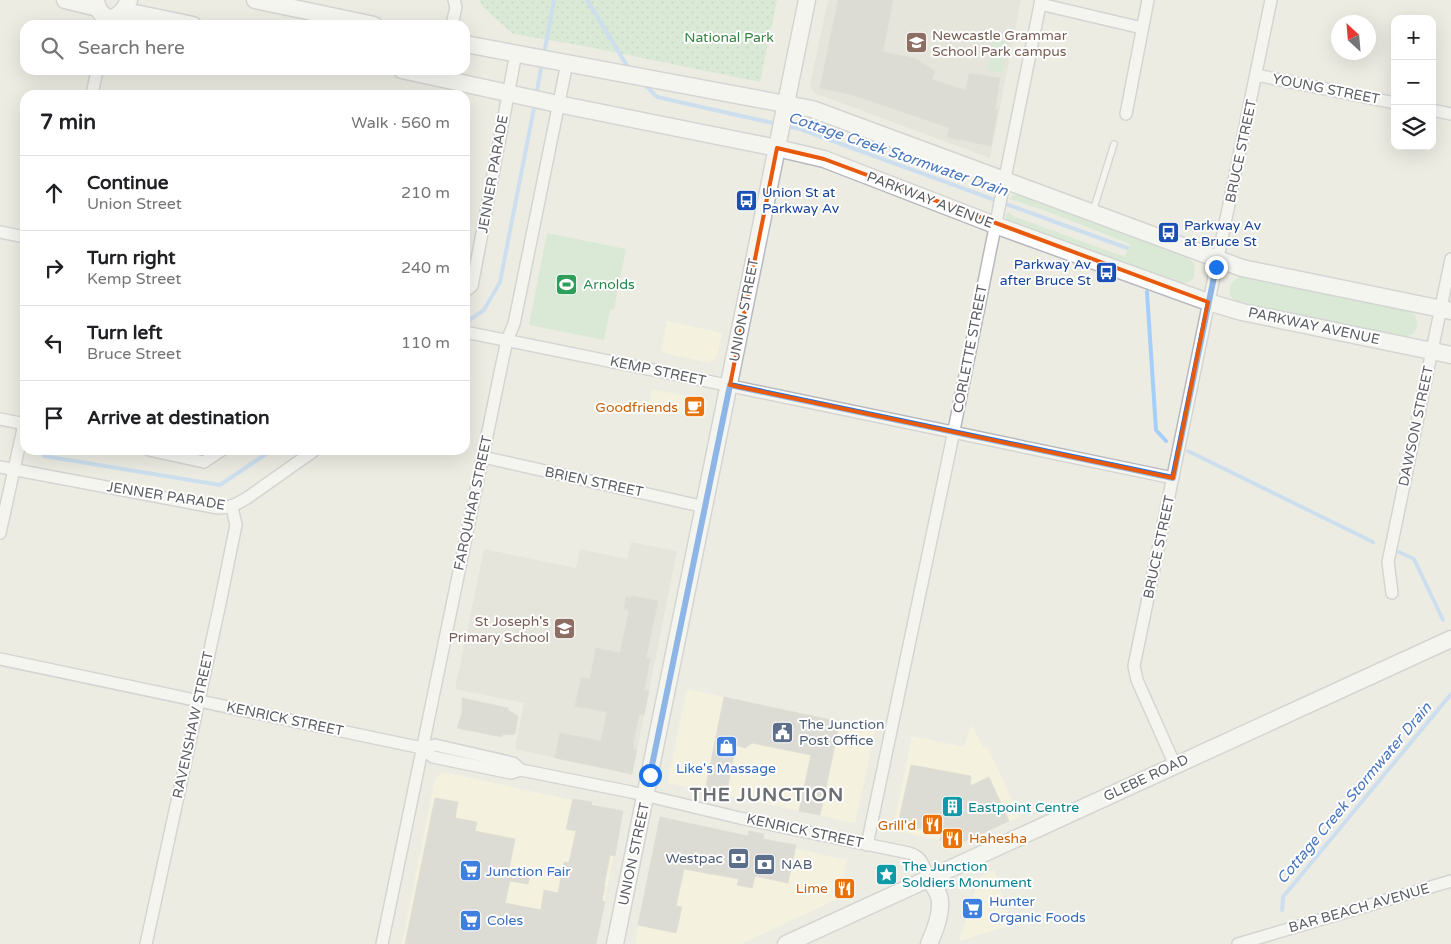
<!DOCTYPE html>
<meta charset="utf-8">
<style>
body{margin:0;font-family:"Varela Round",sans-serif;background:#f2f2f2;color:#202124}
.controls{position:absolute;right:15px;top:15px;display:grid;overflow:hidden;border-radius:10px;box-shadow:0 5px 20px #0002}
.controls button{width:45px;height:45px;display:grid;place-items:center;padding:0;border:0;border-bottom:1px solid #e0e0e0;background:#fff;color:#202124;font:25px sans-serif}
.compass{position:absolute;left:1331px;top:15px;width:45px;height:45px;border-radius:50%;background:#fff;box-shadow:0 5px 20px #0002;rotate:334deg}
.stop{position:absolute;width:15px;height:15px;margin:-11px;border:4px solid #1a73e8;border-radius:50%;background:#fff}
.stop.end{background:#1a73e8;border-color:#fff;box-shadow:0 1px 5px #0008}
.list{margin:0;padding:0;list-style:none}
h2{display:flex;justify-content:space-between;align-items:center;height:65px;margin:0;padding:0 20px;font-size:21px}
h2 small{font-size:16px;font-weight:400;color:#757577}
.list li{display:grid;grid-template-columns:32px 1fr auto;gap:15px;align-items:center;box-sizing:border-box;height:75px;padding:0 20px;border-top:1px solid #e0e0e0}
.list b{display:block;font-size:19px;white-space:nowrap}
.list p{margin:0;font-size:16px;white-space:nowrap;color:#757577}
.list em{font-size:16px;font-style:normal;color:#757577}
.icon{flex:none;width:28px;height:28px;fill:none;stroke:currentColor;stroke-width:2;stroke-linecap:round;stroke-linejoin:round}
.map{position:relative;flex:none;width:1451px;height:944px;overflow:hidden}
.search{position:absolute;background:#fff;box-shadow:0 5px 20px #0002;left:20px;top:20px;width:450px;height:55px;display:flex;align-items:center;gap:12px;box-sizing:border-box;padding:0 18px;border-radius:15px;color:#757577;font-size:19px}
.panel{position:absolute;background:#fff;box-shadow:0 5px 20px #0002;left:20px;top:90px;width:450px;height:365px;border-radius:15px}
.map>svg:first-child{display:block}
</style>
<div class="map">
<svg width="1451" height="944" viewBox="0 0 1451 944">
<defs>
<pattern id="park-dots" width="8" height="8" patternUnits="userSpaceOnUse" patternTransform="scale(1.25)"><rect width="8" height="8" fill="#c0e4c4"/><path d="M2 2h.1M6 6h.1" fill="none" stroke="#9fbca3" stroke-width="1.8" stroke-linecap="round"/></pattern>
</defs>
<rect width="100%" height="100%" fill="#edece3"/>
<g fill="#fcf7d9">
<path d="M667,321l55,12 -6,25 -7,5 -48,-11z"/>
<path d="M652,389l56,12 -4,18 -56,-11z"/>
<path d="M687,689l188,41 -20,93 -186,-40 -1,-3z"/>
<path d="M971,725l12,22 5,1 32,69 -61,27 -66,-14 19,-94 52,11z"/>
<path d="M443,772l179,39 -26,133h-194l33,-166z"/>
<path d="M665,820l182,40 -8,38 -98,46h-106l23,-119z"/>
<path d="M994,870l17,55 -52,16 21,-64z"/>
</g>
<g fill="#dddbd1">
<path d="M828,0h193l-31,158 -176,-65 -4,-8z"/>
<path d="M631,542l46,9 -45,224 -117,-26 9,-46 -69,-14 29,-140 92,19 4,-19 47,10z"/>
</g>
<g fill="#c0e4c4">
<path d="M993,39l15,3 -6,31 -15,-3z"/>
<path d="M1017,194h4l112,40 18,10 37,13 7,8 -1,12 -5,5 -7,2 -175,-63 -2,-5 3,-4 7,5 110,40 5,-13 -76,-30 -44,-15 2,-3z"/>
<path d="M547,233l79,16 -12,60 -4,1 -6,30 -75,-15z"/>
<path d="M1242,276l170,35c6,8 7,16 0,24l-10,2 -165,-33 -7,-9c-1,-10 3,-16 12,-19z"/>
</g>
<path fill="url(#park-dots)" d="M479,0h298l-17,82 -176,-36 -71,-12 -31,-28z"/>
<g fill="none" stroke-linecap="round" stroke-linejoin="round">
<g stroke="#a6cefb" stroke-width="4">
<path d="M587,0l42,69"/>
<path d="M544,54l10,-54"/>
<path d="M643,83l14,14 120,27"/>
<path d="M536,96l6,-33"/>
<path d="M786,126l14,3 327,119"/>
<path d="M1147,292l9,138 10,11"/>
<path d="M465,323l19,-13 16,-28 35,-179"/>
<path d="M1188,451l185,91"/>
<path d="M44,456l176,29 52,-35"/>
<path d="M1399,552l15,7 29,61"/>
<path d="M1282,910l1,-13 168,-203"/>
</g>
</g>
<g fill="#c8c6c0" stroke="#d2cec2">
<path d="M838,0h55l-10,52 31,6 21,13 -3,8 34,12 3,-18 31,5 -5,31h3l-7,37 -44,-9 2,-9 -5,-2 -91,-31 -33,-7z"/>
<path d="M632,596l26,5 -12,57 4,1 -6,31 5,1 -5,24 -5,-1 -6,29 1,1 -1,5h4l-5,25 -77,-16 5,-25 41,8 6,-29 -32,-6 6,-28 9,1 6,-31 24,5 9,-42 -5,-2 2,-12 5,1z"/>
<path d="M724,697l116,25 -20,93 -21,-4 12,-56 -59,-12 -7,5 -9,-3 -10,50 -21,-4z"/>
<path d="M462,698l46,10v2l10,6 -3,18 -13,1v2l-45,-9 5,-15z"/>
<path d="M911,765l60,11 -1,10 19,-9 20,44 -50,23 -19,-4 2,-7 -44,-9z"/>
<path d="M435,798l23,4 -3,16 22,4 -2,9 40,8 -6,30 22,4 -3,11 -18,-3 -5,22 36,7 3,-20 14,3 6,-31 5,1 7,-32 -10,-2 7,-30 19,3 -1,3 32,6 -8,45 -5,-1 -6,31h1l-3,15 3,1 -9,42h-191z"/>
<path d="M660,817l88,19 1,-5 15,3 -1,5 33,6 -8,38 -33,-7 -3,12 -15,-3 2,-6 -55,-10 -8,37 6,1 -6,26 -38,-8z"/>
</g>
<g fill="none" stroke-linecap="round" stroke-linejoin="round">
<defs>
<path id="lane" d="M1093,211l21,-67"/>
<g id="street">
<path d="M1040,4l102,24"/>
<path d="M452,25l4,-18 -2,-7"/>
<path d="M1256,75l139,28"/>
<path d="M92,95l5,-25"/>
<path d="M1432,110l19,4"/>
<path d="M1126,114l22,-114"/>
<path d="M0,232l25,5"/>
<path d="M465,291l7,-5 44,-233"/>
<path d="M465,332l247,50 461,96"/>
<path d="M0,419l25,5"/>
<path d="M149,450l55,12 18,-12"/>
<path d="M483,457l222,50"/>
<path d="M0,467l218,41c12,0 19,-4 29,-10l68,-48"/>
<path d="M0,533l25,-113"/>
<path d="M1392,593l-4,-31 63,-303"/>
<path d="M0,659l422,89 13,-3 78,18 8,7"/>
<path d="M422,748l11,9 78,16 10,-3 110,22 109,26 169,35c13,3 15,14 20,25"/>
<path d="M1175,765l-38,-85 -3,-14 137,-666"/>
<path d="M867,845l84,-400 90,-445"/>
<path d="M146,944l73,-336 17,-83 -4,-18"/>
<path d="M382,944l118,-571 7,-33 7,-16 53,-261"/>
<path d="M1238,944l213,-63"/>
</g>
<g id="secondary">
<path d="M65,0l33,8"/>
<path d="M96,0c1,9 5,16 14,18 10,-1 15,-9 19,-18"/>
<path d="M255,0l119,25"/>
<path d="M122,12l18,2 53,11"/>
<path d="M465,44l347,65 430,159 209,43"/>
<path d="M402,70l156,34 219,44 47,11 171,66 213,77 34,10 209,43"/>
<path d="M929,878c3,6 8,12 10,18 4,15 -4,34 -10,48"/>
<path d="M615,944l192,-944"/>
<path d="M786,944l665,-305"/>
</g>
</defs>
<use href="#lane" stroke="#b6b8bd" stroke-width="8"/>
<use href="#street" stroke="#b6b8bd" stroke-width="14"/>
<use href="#secondary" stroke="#b7b9bf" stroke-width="19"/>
<use href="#lane" stroke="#fff" stroke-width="5.5"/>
<use href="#street" stroke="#fff" stroke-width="11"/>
<use href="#secondary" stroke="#fff" stroke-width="16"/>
</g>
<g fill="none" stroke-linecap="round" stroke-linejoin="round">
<path stroke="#1a73e8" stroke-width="6" d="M650,775l80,-390 443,93 43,-211"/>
</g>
<path d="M0 0H1451V944H0ZM777,148l47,11 384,143 -35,176 -443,-93z" fill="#edece3" fill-opacity=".55" fill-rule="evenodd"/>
<path fill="none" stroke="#e8590c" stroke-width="4" stroke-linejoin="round" d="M777,148l47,11 384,143 -35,176 -443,-93z"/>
<defs>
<symbol id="school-square" viewBox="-11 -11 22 22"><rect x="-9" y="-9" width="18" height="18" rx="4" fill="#8d6e63" stroke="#fff"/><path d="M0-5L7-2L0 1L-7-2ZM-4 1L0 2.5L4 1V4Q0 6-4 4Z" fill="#fff"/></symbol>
<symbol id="bus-square" viewBox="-11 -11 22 22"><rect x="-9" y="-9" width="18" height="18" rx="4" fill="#1a4fb4" stroke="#fff"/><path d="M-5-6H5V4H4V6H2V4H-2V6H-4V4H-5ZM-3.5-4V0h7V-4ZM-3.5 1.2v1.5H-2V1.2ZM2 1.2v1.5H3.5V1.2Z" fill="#fff"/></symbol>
<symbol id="stadium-square" viewBox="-11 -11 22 22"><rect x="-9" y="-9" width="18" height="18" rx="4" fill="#2e9e5b" stroke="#fff"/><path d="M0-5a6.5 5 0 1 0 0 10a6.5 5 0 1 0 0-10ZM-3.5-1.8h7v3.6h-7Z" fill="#fff"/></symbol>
<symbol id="cafe-square" viewBox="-11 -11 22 22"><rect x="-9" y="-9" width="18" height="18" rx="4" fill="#e8710a" stroke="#fff"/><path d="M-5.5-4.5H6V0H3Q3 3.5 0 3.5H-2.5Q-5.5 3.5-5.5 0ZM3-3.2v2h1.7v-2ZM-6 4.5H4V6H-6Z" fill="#fff"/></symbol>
<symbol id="civic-square" viewBox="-11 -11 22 22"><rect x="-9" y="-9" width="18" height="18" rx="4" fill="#5c6f8a" stroke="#fff"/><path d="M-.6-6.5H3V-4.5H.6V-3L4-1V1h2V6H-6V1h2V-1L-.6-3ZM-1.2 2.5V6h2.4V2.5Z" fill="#fff"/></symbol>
<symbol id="shop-square" viewBox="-11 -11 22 22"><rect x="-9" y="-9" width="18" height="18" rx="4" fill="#3f7fe0" stroke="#fff"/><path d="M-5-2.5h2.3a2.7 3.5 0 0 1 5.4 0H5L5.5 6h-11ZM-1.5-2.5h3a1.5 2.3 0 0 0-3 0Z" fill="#fff"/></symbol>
<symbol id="building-square" viewBox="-11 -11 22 22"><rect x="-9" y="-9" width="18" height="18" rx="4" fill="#0f9aa8" stroke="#fff"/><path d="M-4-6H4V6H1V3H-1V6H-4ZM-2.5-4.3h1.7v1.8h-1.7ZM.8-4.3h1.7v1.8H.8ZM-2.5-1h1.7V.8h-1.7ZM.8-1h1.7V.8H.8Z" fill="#fff"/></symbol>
<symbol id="restaurant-square" viewBox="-11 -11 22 22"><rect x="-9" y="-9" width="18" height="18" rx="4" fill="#e8710a" stroke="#fff"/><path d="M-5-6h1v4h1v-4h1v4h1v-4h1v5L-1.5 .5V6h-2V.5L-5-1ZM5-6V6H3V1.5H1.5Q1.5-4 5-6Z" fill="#fff"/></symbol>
<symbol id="bank-square" viewBox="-11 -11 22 22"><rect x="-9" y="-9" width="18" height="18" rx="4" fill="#5c6f8a" stroke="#fff"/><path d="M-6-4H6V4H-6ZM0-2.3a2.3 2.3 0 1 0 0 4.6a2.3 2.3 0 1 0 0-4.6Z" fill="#fff"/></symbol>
<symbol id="supermarket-square" viewBox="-11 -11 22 22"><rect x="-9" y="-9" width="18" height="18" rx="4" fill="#3f7fe0" stroke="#fff"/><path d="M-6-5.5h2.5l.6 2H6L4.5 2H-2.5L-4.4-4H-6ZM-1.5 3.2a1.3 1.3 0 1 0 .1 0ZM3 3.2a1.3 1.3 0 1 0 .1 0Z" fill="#fff"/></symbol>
<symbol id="sight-square" viewBox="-11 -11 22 22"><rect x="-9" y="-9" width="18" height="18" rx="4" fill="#0f9aa8" stroke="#fff"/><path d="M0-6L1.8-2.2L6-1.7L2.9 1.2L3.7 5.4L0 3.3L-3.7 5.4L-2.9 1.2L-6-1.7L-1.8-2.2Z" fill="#fff"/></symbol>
</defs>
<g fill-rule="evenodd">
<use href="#school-square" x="904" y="30" width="25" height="25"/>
<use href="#bus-square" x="734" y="188" width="25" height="25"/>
<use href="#bus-square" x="1156" y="220" width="25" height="25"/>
<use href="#bus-square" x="1094" y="260" width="25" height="25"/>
<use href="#stadium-square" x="554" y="272" width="25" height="25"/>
<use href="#cafe-square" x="682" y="394" width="25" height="25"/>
<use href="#school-square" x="552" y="616" width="25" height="25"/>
<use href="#civic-square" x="770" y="720" width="25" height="25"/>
<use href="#shop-square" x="714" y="734" width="25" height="25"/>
<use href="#building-square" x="940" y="794" width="25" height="25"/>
<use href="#restaurant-square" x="920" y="812" width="25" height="25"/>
<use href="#restaurant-square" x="940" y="826" width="25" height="25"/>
<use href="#bank-square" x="726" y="846" width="25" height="25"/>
<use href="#bank-square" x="752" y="852" width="25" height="25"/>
<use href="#supermarket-square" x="458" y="858" width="25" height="25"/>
<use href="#sight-square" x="874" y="862" width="25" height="25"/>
<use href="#restaurant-square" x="832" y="876" width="25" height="25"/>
<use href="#supermarket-square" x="960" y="896" width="25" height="25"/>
<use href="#supermarket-square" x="458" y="908" width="25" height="25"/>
</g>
<g text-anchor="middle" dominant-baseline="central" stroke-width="4" stroke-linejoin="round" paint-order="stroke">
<g font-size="14" fill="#785e54" stroke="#fff" text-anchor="start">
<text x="932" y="35">Newcastle Grammar<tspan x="932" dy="16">School Park campus</tspan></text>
<text x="549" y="621" text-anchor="end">St Joseph's<tspan x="549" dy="16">Primary School</tspan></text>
</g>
<g font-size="14" fill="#398443" stroke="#fff">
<text x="729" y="37">National Park</text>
</g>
<g font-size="14" fill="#5b5e63" stroke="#fff">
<text transform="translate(1326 89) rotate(11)">YOUNG STREET</text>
<text transform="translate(1241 151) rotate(-78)">BRUCE STREET</text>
<text transform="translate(493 174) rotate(-80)">JENNER PARADE</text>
<text transform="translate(930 200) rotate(21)">PARKWAY AVENUE</text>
<text transform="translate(744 310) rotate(-79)">UNION STREET</text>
<text transform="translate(1314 326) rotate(12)">PARKWAY AVENUE</text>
<text transform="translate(970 349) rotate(-79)">CORLETTE STREET</text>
<text transform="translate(658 371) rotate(12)">KEMP STREET</text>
<text transform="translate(1416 426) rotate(-78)">DAWSON STREET</text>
<text transform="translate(594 482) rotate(12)">BRIEN STREET</text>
<text transform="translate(166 496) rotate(9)">JENNER PARADE</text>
<text transform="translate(473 503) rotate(-78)">FARQUHAR STREET</text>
<text transform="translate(1159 547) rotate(-78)">BRUCE STREET</text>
<text transform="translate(285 719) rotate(12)">KENRICK STREET</text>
<text transform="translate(193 725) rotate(-78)">RAVENSHAW STREET</text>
<text transform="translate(1146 778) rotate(-25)">GLEBE ROAD</text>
<text transform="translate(805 831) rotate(12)">KENRICK STREET</text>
<text transform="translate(634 854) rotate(-78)">UNION STREET</text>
<text transform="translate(1359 908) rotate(-16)">BAR BEACH AVENUE</text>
</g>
<g font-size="14" fill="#164399" stroke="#fff" text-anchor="start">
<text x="762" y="192">Union St at<tspan x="762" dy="16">Parkway Av</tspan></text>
<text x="1184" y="225">Parkway Av<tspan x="1184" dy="16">at Bruce St</tspan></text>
<text x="1091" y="264" text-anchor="end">Parkway Av<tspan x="1091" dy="16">after Bruce St</tspan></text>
</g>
<g font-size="14" fill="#27864d" stroke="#fff" text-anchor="start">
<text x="583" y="284">Arnolds</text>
</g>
<g font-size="14" fill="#c56008" stroke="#fff" text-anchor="end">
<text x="678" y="407">Goodfriends</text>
<text x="916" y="825">Grill'd</text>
<text x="969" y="838" text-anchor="start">Hahesha</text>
<text x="828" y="888">Lime</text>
</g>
<g font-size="14" fill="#4e5e75" stroke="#fff" text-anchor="start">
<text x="799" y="724">The Junction<tspan x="799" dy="16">Post Office</tspan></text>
<text x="723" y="858" text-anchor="end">Westpac</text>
<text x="781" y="864">NAB</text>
</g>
<g font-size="14" fill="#366cbe" stroke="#fff" text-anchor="start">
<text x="726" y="768" text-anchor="middle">Like's Massage</text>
<text x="486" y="871">Junction Fair</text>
<text x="989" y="901">Hunter<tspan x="989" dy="16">Organic Foods</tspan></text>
<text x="487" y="920">Coles</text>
</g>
<g font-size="14" fill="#0d838f" stroke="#fff" text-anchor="start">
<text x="968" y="807">Eastpoint Centre</text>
<text x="902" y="866">The Junction<tspan x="902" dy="16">Soldiers Monument</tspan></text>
</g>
<g font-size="15" font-style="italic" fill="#4977bd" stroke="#fff">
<text transform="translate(898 154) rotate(19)">Cottage Creek Stormwater Drain</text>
<text transform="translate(1354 793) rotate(-50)">Cottage Creek Stormwater Drain</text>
</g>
<g font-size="19" font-weight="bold" letter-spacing="1" fill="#6c7075" stroke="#fff">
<text x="767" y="795">THE JUNCTION</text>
</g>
</g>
</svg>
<div class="controls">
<button>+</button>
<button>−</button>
<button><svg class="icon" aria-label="layers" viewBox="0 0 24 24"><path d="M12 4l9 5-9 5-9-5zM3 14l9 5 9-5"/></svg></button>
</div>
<svg class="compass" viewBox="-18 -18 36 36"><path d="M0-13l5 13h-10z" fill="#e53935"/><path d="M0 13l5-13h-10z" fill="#757577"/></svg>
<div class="stop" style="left:650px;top:775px"></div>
<div class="stop end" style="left:1216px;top:267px"></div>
<div class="search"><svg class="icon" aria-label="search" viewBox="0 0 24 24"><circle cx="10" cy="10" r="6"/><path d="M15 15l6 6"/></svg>Search here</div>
<section class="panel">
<h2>7 min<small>Walk · 560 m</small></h2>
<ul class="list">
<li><svg class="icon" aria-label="ahead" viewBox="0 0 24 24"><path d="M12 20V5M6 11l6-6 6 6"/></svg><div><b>Continue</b><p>Union Street</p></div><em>210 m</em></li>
<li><svg class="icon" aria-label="right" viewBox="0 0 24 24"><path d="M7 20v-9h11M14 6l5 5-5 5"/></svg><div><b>Turn right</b><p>Kemp Street</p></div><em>240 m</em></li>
<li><svg class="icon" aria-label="left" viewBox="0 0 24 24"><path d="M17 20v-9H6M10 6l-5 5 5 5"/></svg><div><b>Turn left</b><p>Bruce Street</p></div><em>110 m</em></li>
<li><svg class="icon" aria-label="arrive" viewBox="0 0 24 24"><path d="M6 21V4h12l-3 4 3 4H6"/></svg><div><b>Arrive at destination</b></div></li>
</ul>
</section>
</div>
